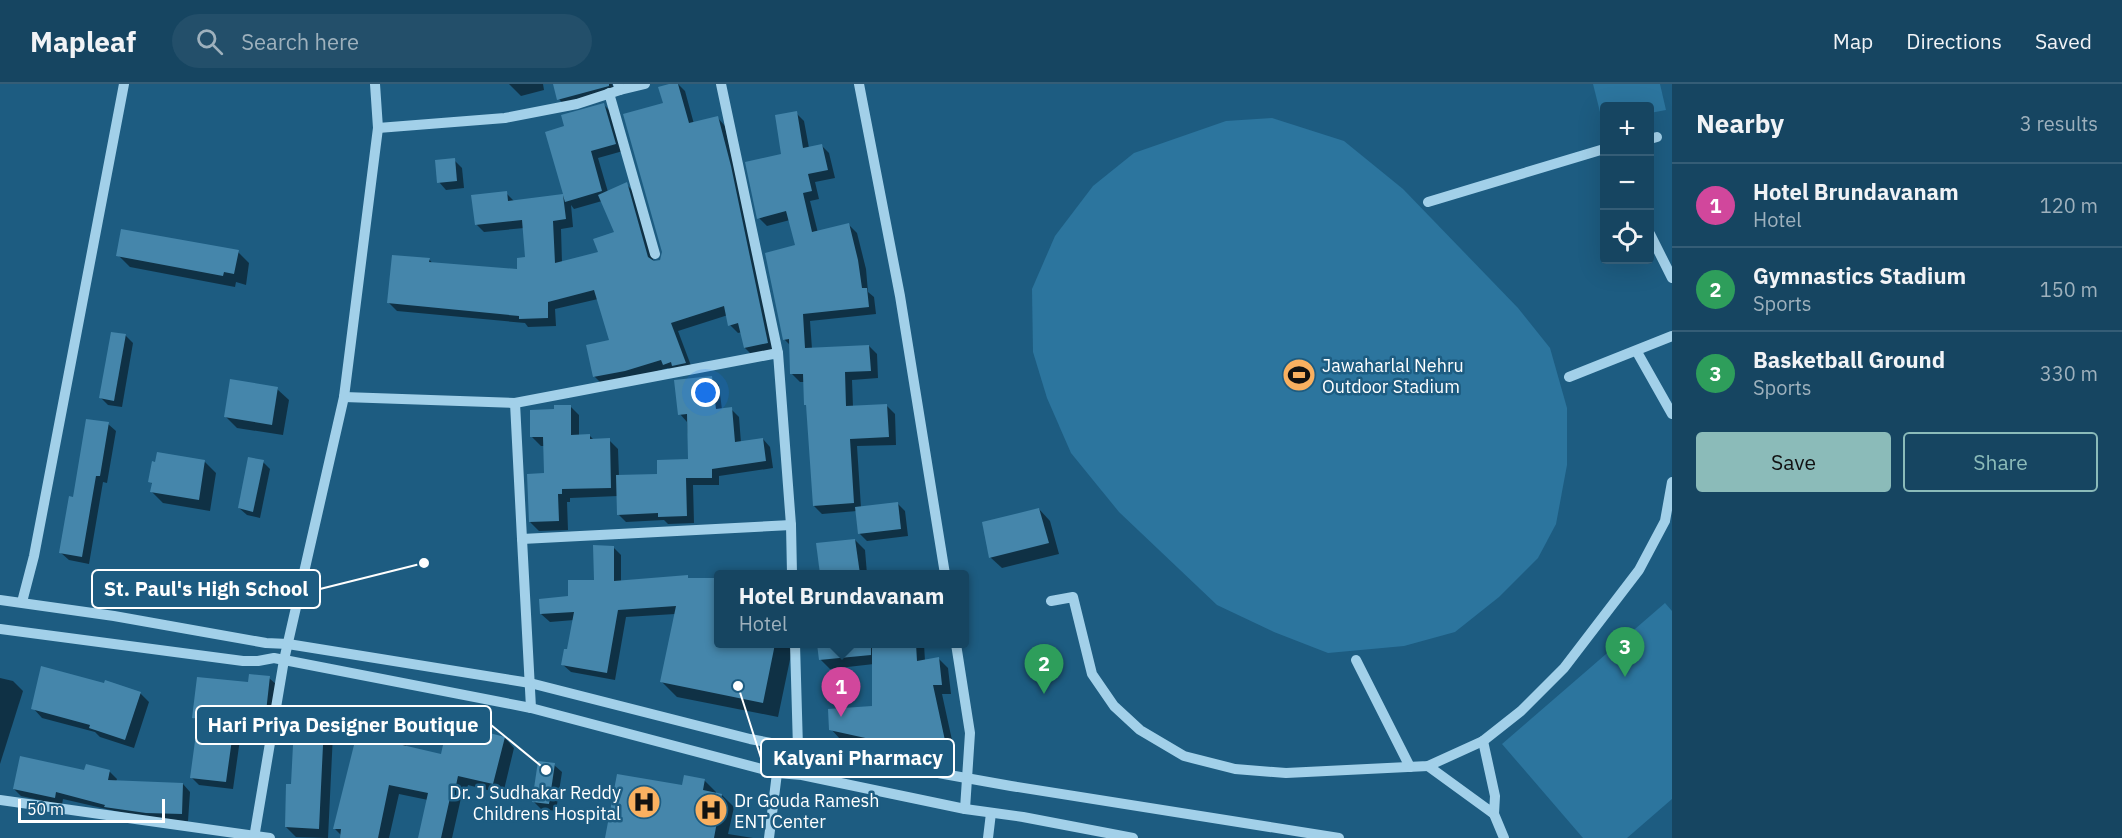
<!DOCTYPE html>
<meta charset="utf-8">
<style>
body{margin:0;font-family:"IBM Plex Sans",sans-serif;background:#234f6a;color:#f1f3f6}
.controls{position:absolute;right:18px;top:18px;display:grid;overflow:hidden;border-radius:6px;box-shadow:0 6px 24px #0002}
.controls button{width:54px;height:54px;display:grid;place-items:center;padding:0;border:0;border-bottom:2px solid #355d76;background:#164561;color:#f1f3f6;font:30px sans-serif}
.scale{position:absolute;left:18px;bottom:15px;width:147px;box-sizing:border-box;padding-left:6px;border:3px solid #fff;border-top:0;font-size:16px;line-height:21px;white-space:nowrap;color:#fff;-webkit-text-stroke:4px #1d5c81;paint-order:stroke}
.you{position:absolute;left:706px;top:309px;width:21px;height:21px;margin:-15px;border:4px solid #fff;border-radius:50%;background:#1a73e8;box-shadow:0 0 0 9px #1a73e833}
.badge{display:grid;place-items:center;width:39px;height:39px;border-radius:50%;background:#8bbbb9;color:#fff;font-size:20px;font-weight:700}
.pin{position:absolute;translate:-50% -50px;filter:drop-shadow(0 2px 3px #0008)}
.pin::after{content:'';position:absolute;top:32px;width:21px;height:18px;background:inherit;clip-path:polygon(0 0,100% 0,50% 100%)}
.popup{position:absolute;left:714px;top:486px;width:255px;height:78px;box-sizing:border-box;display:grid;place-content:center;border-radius:6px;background:#164561;filter:drop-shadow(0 2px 4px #0005);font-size:20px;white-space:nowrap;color:#9eb1bd}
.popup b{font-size:22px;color:#f1f3f6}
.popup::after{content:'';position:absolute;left:50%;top:100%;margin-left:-12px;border:12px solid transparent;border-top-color:#164561}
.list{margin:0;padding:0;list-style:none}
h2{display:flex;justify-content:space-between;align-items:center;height:78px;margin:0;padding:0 24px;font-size:26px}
h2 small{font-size:20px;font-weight:400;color:#9eb1bd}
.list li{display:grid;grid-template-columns:39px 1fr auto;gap:18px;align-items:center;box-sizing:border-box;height:84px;padding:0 24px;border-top:2px solid #355d76}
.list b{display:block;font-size:22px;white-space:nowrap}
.list p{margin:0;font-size:20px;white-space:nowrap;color:#9eb1bd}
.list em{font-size:20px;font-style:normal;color:#9eb1bd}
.actions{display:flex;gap:12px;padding:18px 24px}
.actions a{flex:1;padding:14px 0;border:2px solid #8bbbb9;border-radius:6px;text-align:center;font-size:21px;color:#8bbbb9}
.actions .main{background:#8bbbb9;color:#111}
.icon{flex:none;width:33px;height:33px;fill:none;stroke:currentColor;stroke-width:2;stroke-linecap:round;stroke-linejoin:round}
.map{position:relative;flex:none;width:1672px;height:754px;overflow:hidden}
header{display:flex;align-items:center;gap:36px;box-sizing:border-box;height:84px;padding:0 30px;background:#164561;border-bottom:2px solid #355d76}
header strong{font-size:28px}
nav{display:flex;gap:33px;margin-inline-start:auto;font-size:21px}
.search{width:420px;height:54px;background:#234f6a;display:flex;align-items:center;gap:15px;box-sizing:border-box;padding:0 21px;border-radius:33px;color:#9eb1bd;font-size:22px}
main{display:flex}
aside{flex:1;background:#164561}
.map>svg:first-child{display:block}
</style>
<header>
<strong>Mapleaf</strong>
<div class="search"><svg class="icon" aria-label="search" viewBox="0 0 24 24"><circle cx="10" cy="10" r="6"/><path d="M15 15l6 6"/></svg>Search here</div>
<nav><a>Map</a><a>Directions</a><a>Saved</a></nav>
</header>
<main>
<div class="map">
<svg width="1672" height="754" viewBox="0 0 1672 754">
<rect width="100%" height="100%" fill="#1d5c81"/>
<g fill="#2c759e">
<path d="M1593,0h67l6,26 -16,3v-7h-46v18h-1z"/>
<path d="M1272,34l72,23 59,48 115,119 32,40 17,60v57l-11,59 -18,34 -39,39 -44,35 -51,14 -76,7 -54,-21 -57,-27 -98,-93 -48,-59 -24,-55 -14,-46 -1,-63 23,-53 38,-50 41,-33 92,-32z"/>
<path d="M1665,519l7,8v188l-45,39h-44l-81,-94z"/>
</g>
<g fill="#0007" fill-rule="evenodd">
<path d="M509,0h34l1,6 -23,6z"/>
<path d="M584,0h28l4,9 -50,14 -7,-8z"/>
<path d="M675,0h3l7,7 9,33 23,-7 8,9 50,225 -22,5 -8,-8 -3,-16 -4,1 -8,-8 -2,-10 -50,16 15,40 -21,1 -4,-4 -35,10 -31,6 -8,-8 17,-35 -13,-42 -43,10 1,17 -28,1 -3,-4 -128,-12 -8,-8 40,-44 4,5 86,7 8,-12 -3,-31 -40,4 -8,-8 30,-31 9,9 50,-7 1,-68 38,-22 8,8 11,38 -25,7 10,34 18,-8 8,8 20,71 4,-1 6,-5 1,-153zM602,117l14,32 -16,20 -38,10 -1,-34 12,-2 -2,-22 3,4z"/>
<path d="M796,29l8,8 5,27 12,-3 8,8 6,25 -20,4 4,17 -9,2 8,32 31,-8 8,8 9,36 2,23 6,5 2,17 -66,7 2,28 57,-3 8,8 1,24 -26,2 1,27 34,-1 8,8 1,31 -39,1 4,62 37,-4 7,7 3,25 -41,5 -7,-7 -3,-23 -35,3 -8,-8 -9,-124h-5l-8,-8 -2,-29 -6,-6 12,-93 -6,-26 -23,6 -8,-8 24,-63z"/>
<path d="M454,76l8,8 2,20 -18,2 -7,-8z"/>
<path d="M238,168l11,11 -3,22 -10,-3 -1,5 -105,-20 -12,-12z"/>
<path d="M125,251l8,8 -11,64 -14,-2 -7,-7z"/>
<path d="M711,294l8,7 3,25 9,-1 8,8 2,26 22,-4 7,8 3,21 -54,8v9h-26l1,38 -26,1 -4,-4 -38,2 -8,-8v-18l-48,2v4h-3l1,28 -29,1 -9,-9 16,-47 -1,-29h-4l-9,-9 24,-27 14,-4 9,9v21h11l4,4h15l9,9 1,28 40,-1 31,-16 -3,-38 -7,-8z"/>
<path d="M277,305l12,11 -6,35 -46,-7 -12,-12z"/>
<path d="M108,340l8,7 -9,52 -4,-1 -14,82 -20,-4 -8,-7 13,-55z"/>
<path d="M205,378l11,11 -6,38 -47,-8 -11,-11 1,-7 -3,-4z"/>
<path d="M263,378l7,7 -10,49 -13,-3 -8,-7z"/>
<path d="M1039,425l11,12 9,33 -57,14 -12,-11z"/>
<path d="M855,456l10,10 2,24h-44l-2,-1z"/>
<path d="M613,463l8,8v27l66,-5 3,3 28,-1v34l-32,4 32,6v21h67l7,6 -14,67 -101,-20 -15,-15 13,-68 -49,3 -11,63 -44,-8 -9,-8 6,-13 6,-31 -24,2 -9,-8 55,-33z"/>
<path d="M819,560h105l1,17 14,-2 9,9 3,26h-9l13,60 -24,5 -91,-20 -9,-10 43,-21v-44l-44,5 -10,-10z"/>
<path d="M0,594l13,3 10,10 -23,73z"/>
<path d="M269,594l8,7 -5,43 -30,-3 -9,64 -34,-4 -8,-8 8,-54 -5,-5 55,-34z"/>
<path d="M140,609l9,9 -15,46 -34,-11 -5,-5 -53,-14 -9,-10z"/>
<path d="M297,624l38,2 10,10v14h-12l-5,104 -32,-1 -10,-10 7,-42z"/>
<path d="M396,651l10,10 -1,2 37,8 63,-17 9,10 -11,46 -35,-9 -3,14 -4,-1 -9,40h-30l6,-38 -29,-6 -10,44h-48l1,-2 -7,-7z"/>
<path d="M554,681l8,7 -6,39 -15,-2 -8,-8z"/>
<path d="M85,688h25l7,7 -1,3 67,2 7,8 -2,29 -34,-1 -91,-21 -1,6 -41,-9 -7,-7z"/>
<path d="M704,696l12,12v2l6,1 12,12 -6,27 25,4h-146l76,-51z"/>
</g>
<g fill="#4586ab">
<path d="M553,0h56v2l-52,14z"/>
<path d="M669,0h9l11,39 29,-7 13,50 37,177 -24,5 -6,-25 -10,3 -4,-20 -53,17 15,40 -14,3 -1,-4 -8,3 -2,-5 -36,11 -32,6 -7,-32 23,-5 -15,-50 -46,12v16l-29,1v-3l-132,-13 5,-48 38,3 -1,4 88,7v-11l8,-1 -3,-37 -47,5 -4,-30 36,-4 1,10 55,-7 -18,-62 19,-6 -3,-11 43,-12 12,41 -25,7 11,40 -37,11 -2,-7 3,24 -13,2 2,42 43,-11 -5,-13 21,-7 -16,-37 29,-13 21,75 6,4 6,-1 2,-8 -39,-138 40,-11 -5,-16z"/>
<path d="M797,27l6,37 19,-4 6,26 -20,4 4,17 -9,2 9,39 37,-9 9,37 4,28h5l2,19 -66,7 2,34 64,-3 2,26 -26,1 1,34 41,-2 2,33 -39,2 4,64 -41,3 -7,-101h-2l-1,-31h-13l-1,-35 -6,1 -18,-87 30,-8 -9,-34 -29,8 -12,-57 36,-8 -6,-39z"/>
<path d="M455,74l2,23 -20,2 -2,-23z"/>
<path d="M121,145l118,21 -5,24 -10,-2 -1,4 -107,-20z"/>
<path d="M111,248l15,2 -12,67 -15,-3z"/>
<path d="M712,292l4,33 16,-2 3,35 28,-4 3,23 -54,8v9h-26l1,38 -29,1v-4l-41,2 -1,-40 41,-1v-14l31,-1 -1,-45 -9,1 -4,-35z"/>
<path d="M230,295l48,8 -6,38 -48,-8z"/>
<path d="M554,321h17v30l19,-1v5l20,-1 1,50 -49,1v5h-4l1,27 -30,1 -2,-48 17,-1 -1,-36h-13v-27l24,-1z"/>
<path d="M86,335l23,3 -9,54h-4l-14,81 -23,-4 10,-57 4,1z"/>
<path d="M157,368l48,8 -6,40 -49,-8 2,-9 -4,-1 4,-21 3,1z"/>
<path d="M248,373l16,3 -11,52 -15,-4z"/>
<path d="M898,418l3,27 -43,5 -3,-27z"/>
<path d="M1039,424l10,35 -60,15 -7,-36z"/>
<path d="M855,455l5,35h-40l-4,-31z"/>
<path d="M593,461l21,1v35l74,-6v3h29l1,66h57l-12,59 -103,-21 16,-76 -58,4 -11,63 -46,-8 3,-16h3l7,-37 -34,2 -1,-15 29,-3v-16h26z"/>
<path d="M817,560h54v11l-52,5z"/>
<path d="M872,560h44l1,17 22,-4 3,28h-9l13,60 -26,5 -91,-20 -1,-21 44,-3z"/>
<path d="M41,582l63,17 1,-3 36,12 -16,48 -36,-12 1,-3 -59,-16z"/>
<path d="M249,590l21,2 -5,45 -30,-3 -9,64 -36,-4 8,-59 -6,-1 5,-41 51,5z"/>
<path d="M295,622l41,2 -1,17 -11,-1 -5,105 -34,-2 1,-43h5z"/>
<path d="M359,641l37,9 -2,9 47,11 4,-18 26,6 3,-13 31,8 -12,47 -35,-8 -3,14 -3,-1 -11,49h-23l10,-45 -39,-8 -11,53h-38l1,-9h-8z"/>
<path d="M20,672l64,14 2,-6 24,6 -2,10 75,3 -1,31 -36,-1 -42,-6 1,-2 -49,-13 -1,6 -42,-9z"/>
<path d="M538,677l17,2 -6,41 -17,-2z"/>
<path d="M617,690l65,11 2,-10 21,4 -2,11 19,4 -8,44h-109z"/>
</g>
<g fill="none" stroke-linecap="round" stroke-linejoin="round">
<g stroke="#a2d0e9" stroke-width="10">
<path d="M721,0l57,269"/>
<path d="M859,0l41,212 45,278"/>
<path d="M620,6l25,-6"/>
<path d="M609,9l46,161"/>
<path d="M378,44l127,-10 72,-14 43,-14 -2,-6"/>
<path d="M1650,55l7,-2"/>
<path d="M1428,118l176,-53"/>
<path d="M1650,150l22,44"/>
<path d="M1637,268l35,62"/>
<path d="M1569,293l103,-41"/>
<path d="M344,313l171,6 263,-50 13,172 1,49"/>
<path d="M515,319l7,136"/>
<path d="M0,516l114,16 152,27 22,1 242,39 220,56 48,9 213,38 328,52"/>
<path d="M1051,517l22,-4 19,77 22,32 26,24 44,26 51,13 51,4 142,-7 55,-25 38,-30 43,-43 75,-98 26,-49 7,-39"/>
<path d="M22,518l12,-46 90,-472"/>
<path d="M0,545l243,32h15l16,-3 257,50 246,65 25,2 163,34 58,8 110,21"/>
<path d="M795,560l3,104"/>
<path d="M956,560l14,89 -5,76"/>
<path d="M1356,576l54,107"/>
<path d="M531,624l-9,-169 269,-14"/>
<path d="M1428,682l66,48 1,-18 -12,-55"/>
<path d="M0,716l270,38"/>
<path d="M1494,730l10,24"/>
<path d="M254,754l30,-178 60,-263 34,-269 -3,-44"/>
<path d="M769,754l8,-65"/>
<path d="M988,754l3,-25"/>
</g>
</g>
<defs>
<symbol id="stadium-disc" viewBox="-11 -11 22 22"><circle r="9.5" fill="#f9b060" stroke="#1d5c81"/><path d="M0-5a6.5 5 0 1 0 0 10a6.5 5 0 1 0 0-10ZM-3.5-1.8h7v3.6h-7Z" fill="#111"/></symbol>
<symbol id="hospital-disc" viewBox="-11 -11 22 22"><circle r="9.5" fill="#f9b060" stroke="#1d5c81"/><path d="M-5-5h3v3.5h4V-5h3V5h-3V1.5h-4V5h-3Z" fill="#111"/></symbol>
</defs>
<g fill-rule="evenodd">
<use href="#stadium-disc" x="1280" y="272" width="38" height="38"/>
<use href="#hospital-disc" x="625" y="699" width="38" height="38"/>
<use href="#hospital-disc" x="692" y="707" width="38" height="38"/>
</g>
<g text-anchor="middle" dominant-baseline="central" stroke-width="5" stroke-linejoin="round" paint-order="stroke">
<g font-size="18" fill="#fff" stroke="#1d5c81" text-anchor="start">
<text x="1322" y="281">Jawaharlal Nehru<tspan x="1322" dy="21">Outdoor Stadium</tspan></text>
<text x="621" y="708" text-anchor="end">Dr. J Sudhakar Reddy<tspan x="621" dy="21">Childrens Hospital</tspan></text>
<text x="734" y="716">Dr Gouda Ramesh<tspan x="734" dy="21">ENT Center</tspan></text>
</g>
</g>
<path fill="none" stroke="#fff" stroke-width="2" d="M424 479L320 505M546 686L491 641M738 602L761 674"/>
<g fill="#fff" stroke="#1d5c81" stroke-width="2">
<circle cx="424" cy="479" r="6"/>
<circle cx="546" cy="686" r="6"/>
<circle cx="738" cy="602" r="6"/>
</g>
<g fill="#1d5c81" stroke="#fff" stroke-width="2">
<rect x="92" y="486" width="228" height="38" rx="6"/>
<rect x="196" y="622" width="295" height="38" rx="6"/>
<rect x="761" y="655" width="193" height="38" rx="6"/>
</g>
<g font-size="20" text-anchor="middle" font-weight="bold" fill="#fff">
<text x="206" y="512">St. Paul's High School</text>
<text x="343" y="648">Hari Priya Designer Boutique</text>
<text x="858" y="681">Kalyani Pharmacy</text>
</g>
</svg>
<div class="controls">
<button>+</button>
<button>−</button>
<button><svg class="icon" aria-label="locate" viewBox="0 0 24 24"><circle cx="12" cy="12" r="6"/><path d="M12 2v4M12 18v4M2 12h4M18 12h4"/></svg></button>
</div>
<div class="scale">50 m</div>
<div class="you"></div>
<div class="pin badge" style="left:841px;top:633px;background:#d1479c">1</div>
<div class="popup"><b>Hotel Brundavanam</b>Hotel</div>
<div class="pin badge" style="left:1044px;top:610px;background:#2e9e5b">2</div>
<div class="pin badge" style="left:1625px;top:593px;background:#2e9e5b">3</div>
</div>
<aside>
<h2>Nearby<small>3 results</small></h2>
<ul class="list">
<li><span class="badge" style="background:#d1479c">1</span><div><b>Hotel Brundavanam</b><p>Hotel</p></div><em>120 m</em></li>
<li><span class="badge" style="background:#2e9e5b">2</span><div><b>Gymnastics Stadium</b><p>Sports</p></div><em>150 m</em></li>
<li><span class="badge" style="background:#2e9e5b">3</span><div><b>Basketball Ground</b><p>Sports</p></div><em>330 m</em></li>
</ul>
<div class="actions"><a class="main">Save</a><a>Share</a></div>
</aside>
</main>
